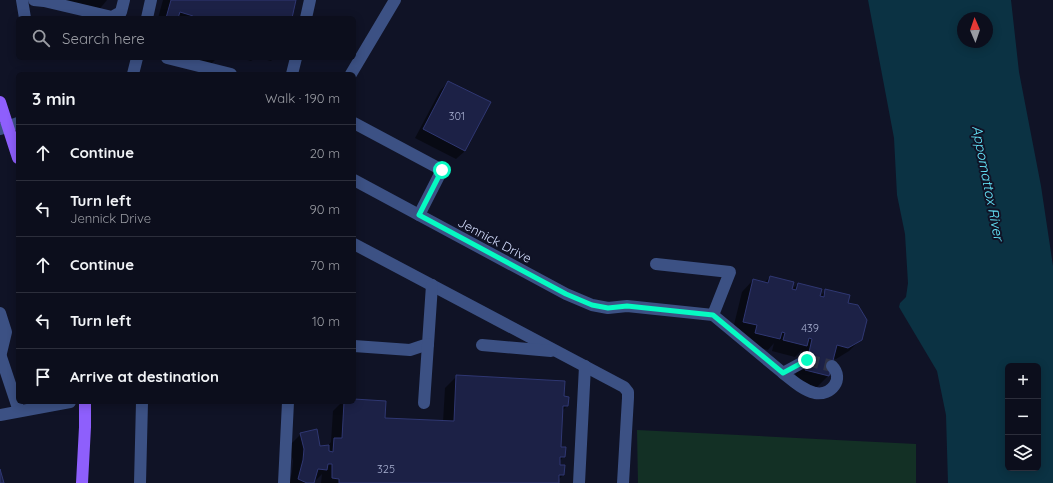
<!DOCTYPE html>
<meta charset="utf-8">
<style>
body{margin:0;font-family:Quicksand,sans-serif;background:#1a1c29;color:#f1f3f6}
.controls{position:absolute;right:12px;bottom:12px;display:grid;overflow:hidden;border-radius:6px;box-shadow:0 2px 10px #0003}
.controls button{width:36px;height:36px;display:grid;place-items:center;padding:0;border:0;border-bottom:1px solid #2c2e3b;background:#0c0e1c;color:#f1f3f6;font:20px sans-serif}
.compass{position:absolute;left:957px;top:12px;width:36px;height:36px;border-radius:50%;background:#0c0e1c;box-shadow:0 2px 10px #0003;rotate:358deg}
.stop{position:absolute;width:12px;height:12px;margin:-9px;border:3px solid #06fac2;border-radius:50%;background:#fff}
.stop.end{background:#06fac2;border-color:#fff;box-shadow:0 1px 4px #0008}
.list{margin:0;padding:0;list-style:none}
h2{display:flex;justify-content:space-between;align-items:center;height:52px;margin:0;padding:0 16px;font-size:17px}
h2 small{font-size:13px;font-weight:400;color:#9a9ca3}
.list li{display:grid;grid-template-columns:26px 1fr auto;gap:12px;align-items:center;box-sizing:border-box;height:56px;padding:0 16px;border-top:1px solid #2c2e3b}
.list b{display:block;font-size:15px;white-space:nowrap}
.list p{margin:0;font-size:13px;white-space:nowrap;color:#9a9ca3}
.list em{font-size:13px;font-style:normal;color:#9a9ca3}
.icon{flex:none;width:22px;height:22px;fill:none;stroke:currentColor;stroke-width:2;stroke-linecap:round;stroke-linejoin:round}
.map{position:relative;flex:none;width:1053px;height:483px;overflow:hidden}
.search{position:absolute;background:#0c0e1c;box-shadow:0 2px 10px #0003;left:16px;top:16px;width:340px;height:44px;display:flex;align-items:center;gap:10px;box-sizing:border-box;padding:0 14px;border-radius:6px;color:#9a9ca3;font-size:15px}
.panel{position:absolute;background:#0c0e1c;box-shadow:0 2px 10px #0003;left:16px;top:72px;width:340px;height:332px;border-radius:6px}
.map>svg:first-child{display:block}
</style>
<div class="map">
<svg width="1053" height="483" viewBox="0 0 1053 483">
<rect width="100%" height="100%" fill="#101326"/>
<path fill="#133025" d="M637,430l279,14v39h-278z"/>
<path fill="#0b3243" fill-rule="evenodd" d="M868,0h143l8,72 22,114 12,80v217h-105l-2,-68 -9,-44 -38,-64 1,-4 6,-6 2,-14 -3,-49 -8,-39 -3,-57zM963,18h24v24h-24zM1008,366h30v102h-30z"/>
<g fill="#0007">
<path d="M55,0h52l-9,11z"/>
<path d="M163,0h132l-4,18h-133z"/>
<path d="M175,58h42l-10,10z"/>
<path d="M241,58h14l-4,3z"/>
<path d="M259,58h15l-3,3z"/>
<path d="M448,82l17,69 -9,8 -41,-21 25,-47z"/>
<path d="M770,277l20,14 8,-7 20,14 8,-7 20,13 15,35 -12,12 -13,8 -3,-1 -5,18 -11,11 -23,-6 8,-31 -7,7 -23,-6 2,-8 -6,7 -24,-6 -12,-11 10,-41 11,-12 11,3z"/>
<path d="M457,376l106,21 4,9 -5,5 -2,37 4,8 -5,6v4l4,9 -5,5v3h-237l1,-9 -9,9h-24l3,-11 1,-11 -4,-15 12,-12 18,13h8l4,-5 2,-31 9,-9h12v-2l30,19 59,3 2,-34z"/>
</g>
<g fill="#1c2146" stroke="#2f3772">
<path d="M171,0h125l-4,18h-99v-2l-13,-4 -2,6h-12z"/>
<path d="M448,81l43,21 -26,49 -42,-22z"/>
<path d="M770,276l24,6 -2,7 4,1 2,-7 24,6 -2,7 4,1 1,-8 25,6 -2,8 10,2 9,15 -5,20 -14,8 -11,-3 -8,31 -24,-6 7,-31 -3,-1 -2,8 -24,-6 2,-7 -3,-1 -2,7 -25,-6 2,-8 -14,-3 10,-43 15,4z"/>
<path d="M456,375l109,6 -1,15 5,1 -1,9h-5l-2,41h5l-1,10h-5v8h5l-1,10h-5v8h-220v-4l-7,-1v-14h-4l-1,6 -9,-1 -4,14h-7l-9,-4 5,-19 1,-11 -4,-16 17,-4 3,17 9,-1v6l4,1 1,-14h8l2,-36h10v-3l32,2 -1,17 69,3z"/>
<path d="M0,469l4,14h-4z"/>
</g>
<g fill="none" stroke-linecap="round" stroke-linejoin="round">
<path stroke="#2e3146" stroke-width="12" stroke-dasharray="12 6" stroke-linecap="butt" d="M807,360l25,6"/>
<g stroke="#3c5184" stroke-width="12">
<path d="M22,0l3,18"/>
<path d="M34,0l10,1 68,16 9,-5 3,-12"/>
<path d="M147,18l4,-18"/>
<path d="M306,18l4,-18"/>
<path d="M167,58l64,16"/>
<path d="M133,74l4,-16"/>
<path d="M292,74l4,-16"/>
<path d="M351,74l44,-74"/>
<path d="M354,123l88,47 -23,45"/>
<path d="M0,129l18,-6"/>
<path d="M354,180l212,114 26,11 16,3 19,-2 86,9 70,58"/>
<path d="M354,244l270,143 4,5v6l-5,85"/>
<path d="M656,264l74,8 -17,43"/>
<path d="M0,313l6,19 -6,25"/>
<path d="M482,345l69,6"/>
<path d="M354,346l56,4 18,-6 4,-59"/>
<path d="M1,357l18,54"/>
<path d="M807,360l-24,13c10,8 20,17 32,20 16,3 30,-14 17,-27"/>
<path d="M424,403l4,-59"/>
<path d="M0,415l70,-13"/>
<path d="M140,483l2,-81"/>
<path d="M284,483l4,-81"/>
<path d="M579,483l6,-117"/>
</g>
<g stroke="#8e5ffc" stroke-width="12">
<path d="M0,102l18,56"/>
<path d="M82,483l3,-56v-25"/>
</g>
</g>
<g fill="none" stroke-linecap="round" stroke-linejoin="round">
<path stroke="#06fac2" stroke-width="5" d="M442,170l-23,45 147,79 26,11 16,3 19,-2 86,9 70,58 24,-13"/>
</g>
<g text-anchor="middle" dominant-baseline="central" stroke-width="4" stroke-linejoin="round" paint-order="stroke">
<g font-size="11" fill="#a7afd0">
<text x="457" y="116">301</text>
<text x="810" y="328">439</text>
<text x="386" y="469">325</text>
</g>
<g font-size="13" fill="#d5defe" stroke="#101326">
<text transform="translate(495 240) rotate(28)">Jennick Drive</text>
</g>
<g font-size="14" font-style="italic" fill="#66e7fc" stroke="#101326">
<text transform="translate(988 183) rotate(79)">Appomattox River</text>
</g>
</g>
</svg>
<div class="controls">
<button>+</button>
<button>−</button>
<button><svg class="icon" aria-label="layers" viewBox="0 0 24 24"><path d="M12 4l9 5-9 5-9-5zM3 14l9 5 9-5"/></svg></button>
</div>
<svg class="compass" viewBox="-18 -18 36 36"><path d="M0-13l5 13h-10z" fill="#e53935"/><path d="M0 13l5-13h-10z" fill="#9a9ca3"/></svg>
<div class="stop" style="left:442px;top:170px"></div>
<div class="stop end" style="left:807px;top:360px"></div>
<div class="search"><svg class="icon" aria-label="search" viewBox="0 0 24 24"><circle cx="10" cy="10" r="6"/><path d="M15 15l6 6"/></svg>Search here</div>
<section class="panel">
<h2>3 min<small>Walk · 190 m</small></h2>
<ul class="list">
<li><svg class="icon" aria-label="ahead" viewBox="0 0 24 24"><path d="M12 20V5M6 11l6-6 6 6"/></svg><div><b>Continue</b></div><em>20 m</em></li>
<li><svg class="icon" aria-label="left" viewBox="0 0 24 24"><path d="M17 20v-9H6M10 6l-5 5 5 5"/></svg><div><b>Turn left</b><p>Jennick Drive</p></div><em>90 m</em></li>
<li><svg class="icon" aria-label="ahead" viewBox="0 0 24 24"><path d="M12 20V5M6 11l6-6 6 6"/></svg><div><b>Continue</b></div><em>70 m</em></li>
<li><svg class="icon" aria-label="left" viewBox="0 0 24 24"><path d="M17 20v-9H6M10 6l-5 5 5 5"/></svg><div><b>Turn left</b></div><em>10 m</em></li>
<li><svg class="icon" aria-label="arrive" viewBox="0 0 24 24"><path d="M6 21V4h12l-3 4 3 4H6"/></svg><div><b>Arrive at destination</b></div></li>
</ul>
</section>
</div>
